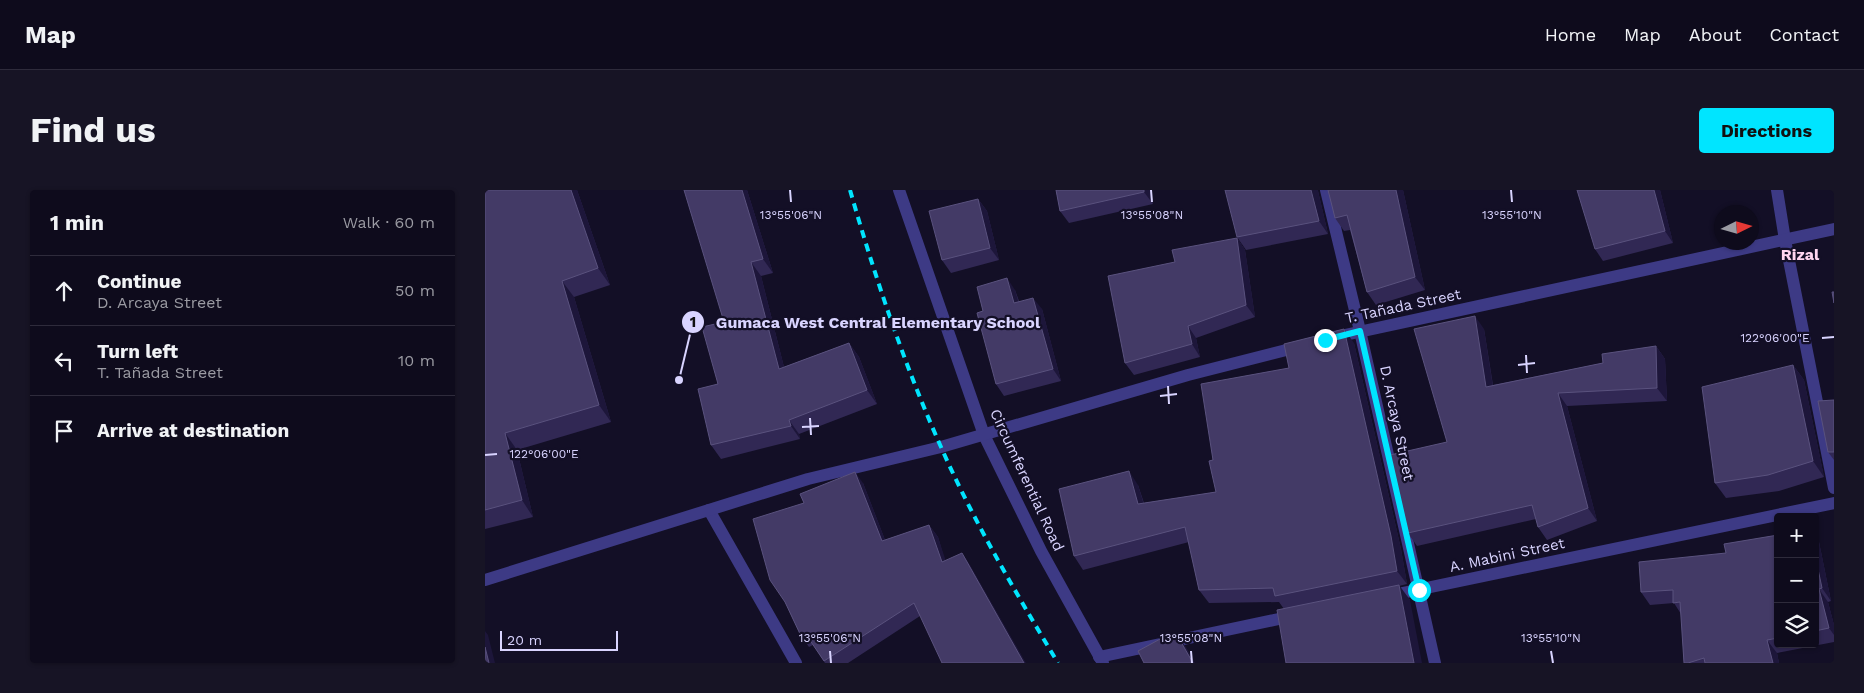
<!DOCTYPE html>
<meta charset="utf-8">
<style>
body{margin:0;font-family:"Work Sans",sans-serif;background:#171425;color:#f1f3f6}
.controls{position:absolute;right:15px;bottom:15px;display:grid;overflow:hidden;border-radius:5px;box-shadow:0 1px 4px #0004}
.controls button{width:45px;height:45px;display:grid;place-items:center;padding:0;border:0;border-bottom:1px solid #2e2b3b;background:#0e0b1c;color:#f1f3f6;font:25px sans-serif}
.compass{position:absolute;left:1229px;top:15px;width:45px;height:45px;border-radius:50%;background:#0e0b1c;box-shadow:0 1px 4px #0004;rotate:85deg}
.scale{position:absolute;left:15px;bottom:12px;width:118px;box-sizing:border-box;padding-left:5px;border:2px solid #d9d4ff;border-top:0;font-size:14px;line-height:18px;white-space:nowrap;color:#d9d4ff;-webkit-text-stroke:4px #130f26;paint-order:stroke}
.stop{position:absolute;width:15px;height:15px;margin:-11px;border:4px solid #00e5ff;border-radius:50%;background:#fff}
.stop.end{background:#00e5ff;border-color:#fff;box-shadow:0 1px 5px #0008}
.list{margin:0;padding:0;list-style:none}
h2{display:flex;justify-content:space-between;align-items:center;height:65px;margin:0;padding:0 20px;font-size:21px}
h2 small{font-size:16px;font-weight:400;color:#9b9ba3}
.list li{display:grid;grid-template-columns:32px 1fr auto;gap:15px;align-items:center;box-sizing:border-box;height:70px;padding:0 20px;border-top:1px solid #2e2b3b}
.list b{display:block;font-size:19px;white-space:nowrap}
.list p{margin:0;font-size:16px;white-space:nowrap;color:#9b9ba3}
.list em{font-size:16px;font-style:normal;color:#9b9ba3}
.icon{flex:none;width:28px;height:28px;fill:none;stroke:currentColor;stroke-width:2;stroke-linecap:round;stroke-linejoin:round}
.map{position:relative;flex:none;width:1349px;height:473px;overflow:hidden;border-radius:5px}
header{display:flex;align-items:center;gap:30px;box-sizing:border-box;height:70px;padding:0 25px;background:#0e0b1c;border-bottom:1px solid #2e2b3b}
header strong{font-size:24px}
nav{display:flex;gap:28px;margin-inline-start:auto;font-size:18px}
.intro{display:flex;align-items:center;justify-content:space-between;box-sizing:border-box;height:120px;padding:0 30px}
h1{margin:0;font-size:35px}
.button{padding:12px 22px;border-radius:5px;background:#00e5ff;color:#111;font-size:18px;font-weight:700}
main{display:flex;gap:30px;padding:0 30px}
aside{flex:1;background:#0e0b1c;border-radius:5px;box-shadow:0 1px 4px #0004}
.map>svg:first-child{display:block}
</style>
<header>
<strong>Map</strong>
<nav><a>Home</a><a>Map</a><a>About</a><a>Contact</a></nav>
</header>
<div class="intro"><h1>Find us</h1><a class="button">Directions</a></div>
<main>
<aside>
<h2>1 min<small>Walk · 60 m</small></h2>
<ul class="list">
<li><svg class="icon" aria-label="ahead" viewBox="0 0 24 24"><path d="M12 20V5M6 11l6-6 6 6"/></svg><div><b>Continue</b><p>D. Arcaya Street</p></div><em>50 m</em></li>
<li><svg class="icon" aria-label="left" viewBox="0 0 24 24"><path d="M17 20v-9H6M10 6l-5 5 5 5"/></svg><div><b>Turn left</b><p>T. Tañada Street</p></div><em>10 m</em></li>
<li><svg class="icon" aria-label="arrive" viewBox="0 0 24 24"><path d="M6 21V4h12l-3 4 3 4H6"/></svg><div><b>Arrive at destination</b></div></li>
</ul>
</aside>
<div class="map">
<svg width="1349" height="473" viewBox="0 0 1349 473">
<rect width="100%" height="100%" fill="#130f26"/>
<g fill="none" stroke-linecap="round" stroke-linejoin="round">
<g stroke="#3d3a85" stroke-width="12">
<path d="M414,0l85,245 57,116 62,112"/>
<path d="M841,0l34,141 75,332"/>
<path d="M1292,0l8,50 49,248"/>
<path d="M846,148l503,-109"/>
<path d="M224,320l87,153"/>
<path d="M0,390l323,-101 133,-32 247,-72 114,-29"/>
<path d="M903,406l446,-93"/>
<path d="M614,467l194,-41"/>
</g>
<path stroke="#00e5ff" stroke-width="4" stroke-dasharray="8 6" stroke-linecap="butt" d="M365,0c25,87 54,174 91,257 33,75 75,146 117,216"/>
</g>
<g fill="#312854">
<path d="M0,0h92l33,95 -36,12 37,125 -94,28 16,67 -48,12z"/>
<path d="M262,0l26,83 -12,3 23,91 65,-24 10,14 18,47 -78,30 1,5 -79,20 -10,-14 13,-123z"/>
<path d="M571,0h95l2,14 -84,19 -9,-12z"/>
<path d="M918,0l22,100 -49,15 -9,-13 -17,-62 -6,1 -9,-13z"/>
<path d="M1175,0l13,53 -70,18 -8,-12z"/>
<path d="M833,1l10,43 -82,16 -9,-13z"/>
<path d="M493,9l9,12 12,49 -48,13 -9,-13z"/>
<path d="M752,48l8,12 10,67 -59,21 4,19 -66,18 -9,-12 50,-101z"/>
<path d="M530,100l4,11 23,8 19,72 -57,15 -8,-12 -13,-73z"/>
<path d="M999,139l9,56 110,-22 53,-17 9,13 2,42 -100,5 30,115 -50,19 -9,-13 -2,-8 -119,27 -9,-13 39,-91z"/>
<path d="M869,153l47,206 6,35 -8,2 11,14 -126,9 -5,-7 -70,1 -10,-13 -10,-48 -106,28 -9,-14 64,-71 6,18 72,-11 -3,-32 76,-92z"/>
<path d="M1308,175l11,15 20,97 -45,14 -53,7 -11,-15z"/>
<path d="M1349,210v60l-6,-8z"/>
<path d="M378,293l22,57 44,-15 9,12 7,24 25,4 -50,51 -72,47h-23l-12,-18 -4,2 -8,-11 -16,-34 19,-99z"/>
<path d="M1293,345v109h37v-107l4,5 12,59 -3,1 6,23v17l-57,11 2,10h-95l-3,-49 -7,-11 -24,2 -9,-13 85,-39z"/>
</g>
<g fill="#1d163a">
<path d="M86,0h6l33,95 -12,-17z"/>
<path d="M257,0h5l26,83 -10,-14z"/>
<path d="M659,0h7l2,14 -9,-12z"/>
<path d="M826,0h7v1l10,43 -9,-13z"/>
<path d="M911,0h7l22,100 -10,-13z"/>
<path d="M1169,0h6l13,53 -8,-12z"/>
<path d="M493,9l9,12 12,49 -9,-12z"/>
<path d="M752,48l8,12 10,67 -9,-12z"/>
<path d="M266,72l10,14 27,107 -9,-14z"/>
<path d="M522,88l8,12 7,24 -8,-11z"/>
<path d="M77,91l12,16 37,125 -12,-17z"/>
<path d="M548,108l9,11 19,72 -8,-12z"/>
<path d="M990,126l9,13 11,71 -9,-13z"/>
<path d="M703,136l8,12 4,19 -8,-13z"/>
<path d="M859,139l10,14 47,206 6,35 -10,-13z"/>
<path d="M364,153l10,14 18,47 -10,-14z"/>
<path d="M1171,156l9,13 2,42 -10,-13z"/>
<path d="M1308,175l11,15 20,97 -11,-16z"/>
<path d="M1073,203l9,13 30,115 -9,-13z"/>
<path d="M304,230l10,14 1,5 -9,-13z"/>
<path d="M20,243l12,17 16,67 -11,-17z"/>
<path d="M644,281l9,14 10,33 -10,-14z"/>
<path d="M370,282l8,11 27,70 -8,-12z"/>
<path d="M444,335l9,12 12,37 -8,-12z"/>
<path d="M1330,347l4,5 12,59 -9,-13 -7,-33z"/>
<path d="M477,363l8,12 56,98h-2z"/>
<path d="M914,395l11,15 12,63h-8z"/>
<path d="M1334,399l9,13 6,23v10l-5,-7z"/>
<path d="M0,441l3,4 7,28h-6l-4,-16z"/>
<path d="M692,445l9,12 9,16h-2z"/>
<path d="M1282,450l10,13 2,10h-6z"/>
</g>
<g fill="#433a66" stroke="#5a527e">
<path d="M0,0h86l27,78 -36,13 37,124 -94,28 17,67 -37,10z"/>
<path d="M199,0h58l21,69 -12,3 28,107 70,-26 18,47 -78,30 2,6 -80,19 -13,-56 20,-5 -16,-57 22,-5z"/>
<path d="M571,0h88v2l-84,19z"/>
<path d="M740,0h86l8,31 -82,16z"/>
<path d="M843,0h68l19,87 -48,15 -20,-77 -12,3z"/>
<path d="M1092,0h77l11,41 -70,18z"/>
<path d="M493,9l12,49 -48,12 -13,-49z"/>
<path d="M752,48l9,67 -58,21 4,18 -67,19 -17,-87 67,-14 -3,-12z"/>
<path d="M522,88l7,25 19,-5 20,71 -57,15 -19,-71 6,-2 -6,-24z"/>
<path d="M1347,102h2v11z"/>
<path d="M990,126l11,71 117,-24 -1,-9 54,-8 1,42 -99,5 30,115 -50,19 -6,-22 -124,28 -18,-78 57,-13 -33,-113z"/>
<path d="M859,139l47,207 6,35 -122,25 -2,-8 -74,2 -14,-63 -111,29 -15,-67 70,-18 9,33 78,-12 -7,-31 4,-1 -12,-76 88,-16 -5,-24z"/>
<path d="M1308,175l20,96 -45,14 -53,8 -13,-96z"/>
<path d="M1349,210v52h-6l-10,-51z"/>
<path d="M370,282l27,69 47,-16 13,37 20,-9 62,110h-82l-28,-60 -90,58 -19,-28 -4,3 -16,-34 -15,-22 -17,-61 51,-16 -4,-9z"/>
<path d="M1293,345v103l-11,2 6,23h-68l-1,-5 -16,5h-4l-4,-61 -7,1v-13l-32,2 -2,-30 87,-9 -2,-9z"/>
<path d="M1330,365l7,33 -3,1 10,39 -14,3z"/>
<path d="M914,395l15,78h-128l-9,-53z"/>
<path d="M692,445l16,28h-49l-6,-12 24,-13z"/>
<path d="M0,457l4,16h-4z"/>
</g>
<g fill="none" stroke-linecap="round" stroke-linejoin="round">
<path stroke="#00e5ff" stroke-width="6" d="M840,150l35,-9 59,259"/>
</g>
<path fill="none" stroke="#d9d4ff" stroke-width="2" d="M305,0l1,12M666,0l1,12M1026,0l1,12M1337,148l12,-1M1041,165l1,18M1033,175l17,-2M683,196l1,18M675,206l17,-2M325,228l1,17M317,237l17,-1M0,265l12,-1M345,461l1,12M706,461l1,12M1066,461l2,12"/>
<g text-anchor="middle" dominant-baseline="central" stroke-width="4.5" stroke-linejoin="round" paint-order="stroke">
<g font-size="15" fill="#d9d4ff" stroke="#130f26">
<text transform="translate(918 116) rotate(-12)">T. Tañada Street</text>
<text transform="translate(912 233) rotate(78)">D. Arcaya Street</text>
<text transform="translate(542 290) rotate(65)">Circumferential Road</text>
<text transform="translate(1022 365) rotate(-12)">A. Mabini Street</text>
</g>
<g font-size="16" font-weight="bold" fill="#ffd6f0" stroke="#130f26">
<text x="1315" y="64">Rizal</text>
</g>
</g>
<g font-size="12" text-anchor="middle" fill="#d9d4ff" stroke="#130f26" stroke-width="4.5" stroke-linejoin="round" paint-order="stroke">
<text x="306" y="29">13°55'06"N</text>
<text x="667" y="29">13°55'08"N</text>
<text x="1027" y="29">13°55'10"N</text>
<text x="1290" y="152">122°06'00"E</text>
<text x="59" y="268">122°06'00"E</text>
<text x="345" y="452">13°55'06"N</text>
<text x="706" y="452">13°55'08"N</text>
<text x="1066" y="452">13°55'10"N</text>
</g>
<path fill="none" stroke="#d9d4ff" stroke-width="2" d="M194 190L208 132"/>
<g fill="#d9d4ff" stroke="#130f26" stroke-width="2">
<circle cx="194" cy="190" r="5"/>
<circle cx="208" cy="132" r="12"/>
</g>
<g font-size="15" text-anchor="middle" font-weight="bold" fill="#111">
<text x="208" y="137">1</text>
</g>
<g font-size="16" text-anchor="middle" font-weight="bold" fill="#d9d4ff" stroke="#130f26" stroke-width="4.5" stroke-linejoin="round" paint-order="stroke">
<text x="393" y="138">Gumaca West Central Elementary School</text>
</g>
</svg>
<div class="controls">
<button>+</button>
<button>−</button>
<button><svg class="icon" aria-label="layers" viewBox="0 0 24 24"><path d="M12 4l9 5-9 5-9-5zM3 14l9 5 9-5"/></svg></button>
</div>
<svg class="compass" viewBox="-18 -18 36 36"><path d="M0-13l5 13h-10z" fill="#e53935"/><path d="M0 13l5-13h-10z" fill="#9b9ba3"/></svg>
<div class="scale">20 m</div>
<div class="stop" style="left:934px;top:400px"></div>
<div class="stop end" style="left:840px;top:150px"></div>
</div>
</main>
